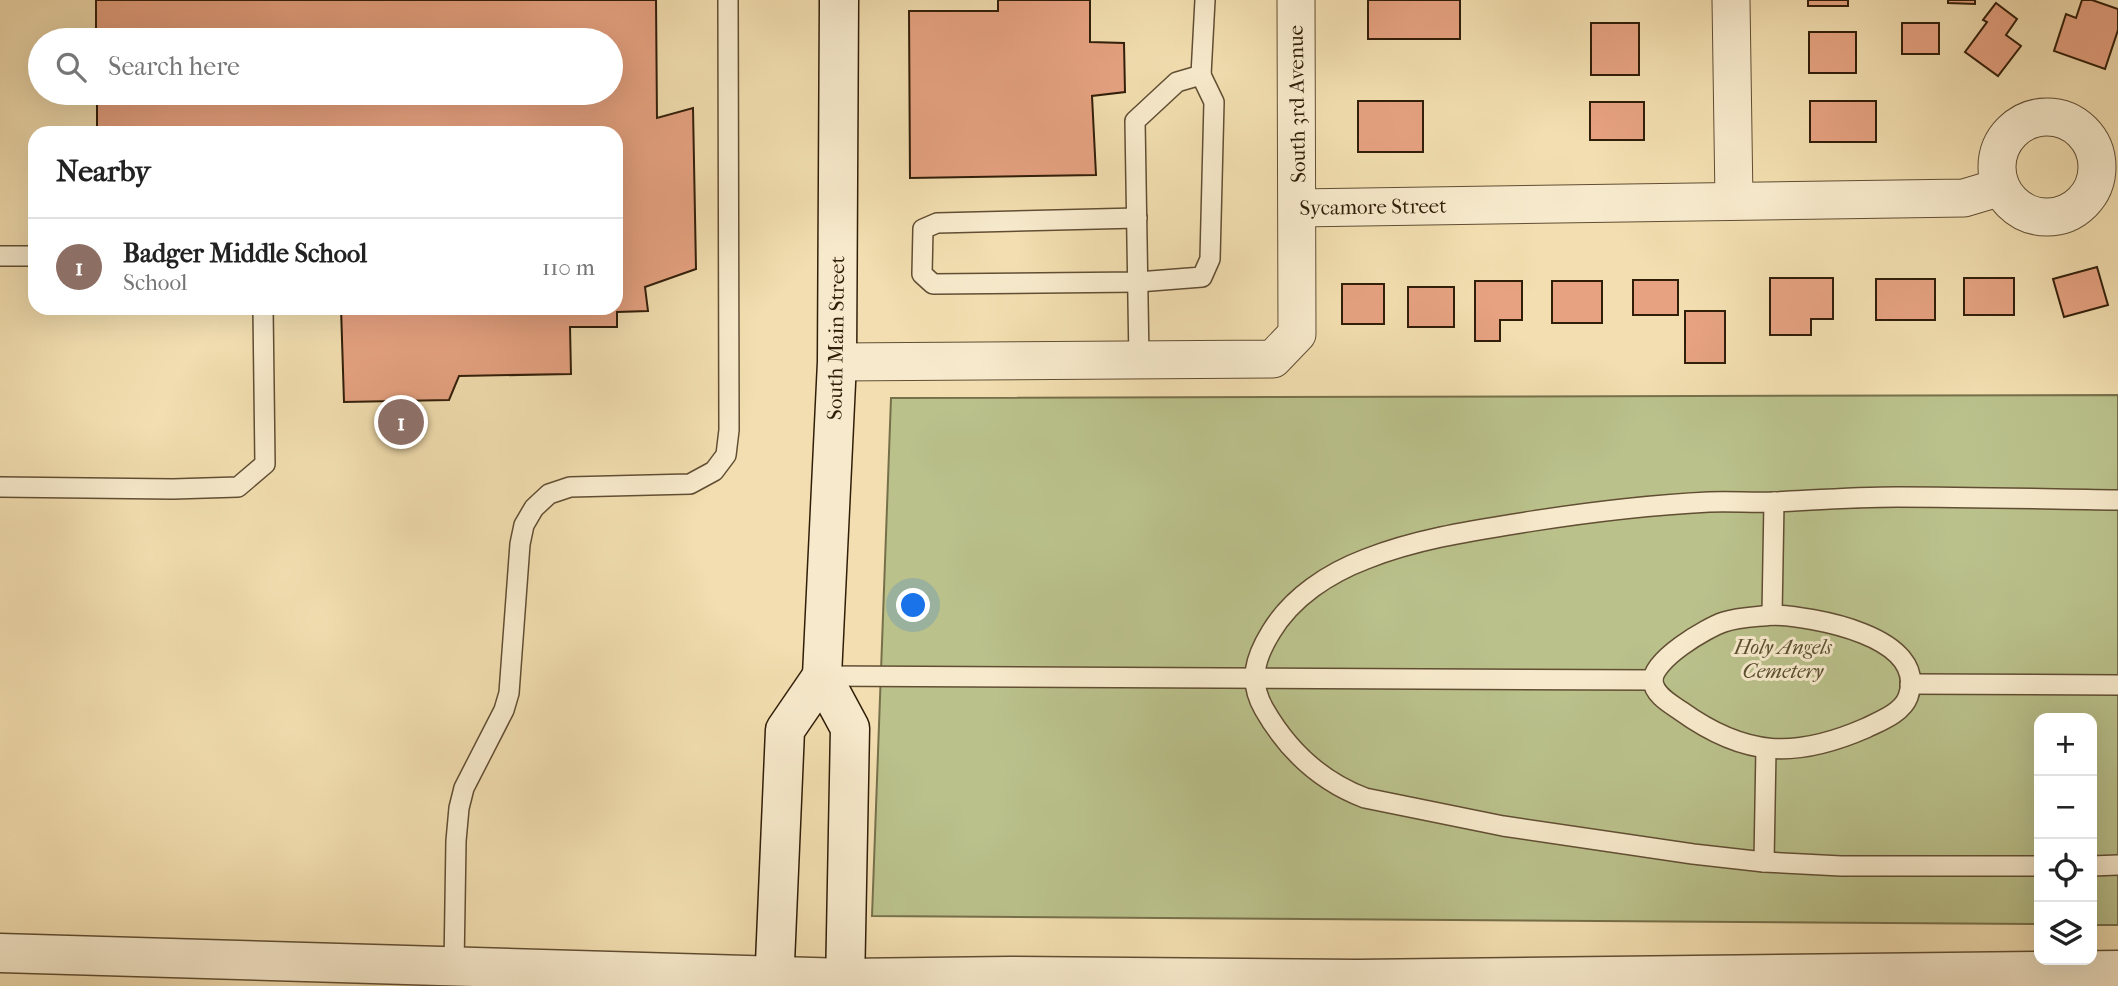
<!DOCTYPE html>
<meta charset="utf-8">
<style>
body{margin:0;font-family:"IM FELL French Canon",serif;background:#f2f2f2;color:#222}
.controls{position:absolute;right:21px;bottom:21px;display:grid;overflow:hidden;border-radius:14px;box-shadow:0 7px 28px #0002}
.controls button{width:63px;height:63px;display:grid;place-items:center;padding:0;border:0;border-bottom:2px solid #e0e0e0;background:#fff;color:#222;font:35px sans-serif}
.you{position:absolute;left:914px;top:606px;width:24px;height:24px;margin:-18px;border:5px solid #fff;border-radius:50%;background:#1a73e8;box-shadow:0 0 0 10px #1a73e833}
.badge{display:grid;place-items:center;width:46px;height:46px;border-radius:50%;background:#0f766e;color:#fff;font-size:23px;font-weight:700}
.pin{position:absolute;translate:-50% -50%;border:4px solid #fff;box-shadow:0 2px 7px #0006}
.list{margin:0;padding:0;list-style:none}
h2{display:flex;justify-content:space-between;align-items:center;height:91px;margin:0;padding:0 28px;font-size:30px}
h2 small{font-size:23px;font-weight:400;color:#767676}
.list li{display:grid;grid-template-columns:46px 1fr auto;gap:21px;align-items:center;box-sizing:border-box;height:98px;padding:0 28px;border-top:2px solid #e0e0e0}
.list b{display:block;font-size:26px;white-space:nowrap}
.list p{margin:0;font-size:23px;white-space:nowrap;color:#767676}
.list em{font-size:23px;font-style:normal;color:#767676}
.icon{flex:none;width:38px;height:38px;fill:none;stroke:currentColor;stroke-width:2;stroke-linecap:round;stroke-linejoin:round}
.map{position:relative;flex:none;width:2118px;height:986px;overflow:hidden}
.search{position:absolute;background:#fff;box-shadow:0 7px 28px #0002;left:28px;top:28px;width:595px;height:77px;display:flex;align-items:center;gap:18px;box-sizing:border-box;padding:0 24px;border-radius:38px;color:#767676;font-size:26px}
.panel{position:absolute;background:#fff;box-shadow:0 7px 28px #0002;left:28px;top:126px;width:595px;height:189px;border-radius:21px}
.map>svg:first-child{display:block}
</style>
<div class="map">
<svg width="2118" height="986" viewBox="0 0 2118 986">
<rect width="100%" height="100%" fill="#f2deb0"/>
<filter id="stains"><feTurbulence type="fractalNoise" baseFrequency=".00286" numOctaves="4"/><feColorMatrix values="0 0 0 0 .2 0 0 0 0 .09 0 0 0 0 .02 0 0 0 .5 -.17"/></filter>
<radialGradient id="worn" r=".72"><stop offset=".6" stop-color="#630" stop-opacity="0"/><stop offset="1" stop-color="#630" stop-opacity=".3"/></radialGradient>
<path fill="#bac18b" stroke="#76704a" stroke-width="2" d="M2118,395v530h-26v-207h-53v206l-1167,-8 19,-518z"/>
<g fill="#e6a281" stroke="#311e09" stroke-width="2">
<path d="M96,0h560l1,118 36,-10 3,161 -51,18 3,24 -31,1v15h-47l1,47 -112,2 -10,24 -105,2 -3,-94h275v-175h-519v-40h514v-53h-515z"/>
<path d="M998,0h92v42l34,1 1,49 -33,4 4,79 -186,3 -1,-167h89z"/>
<rect x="1368" y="0" width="92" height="39"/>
<rect x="1808" y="0" width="40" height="6"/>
<path d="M1948,0h27v4l-27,-1z"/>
<path d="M2082,0h10l26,9v21l-13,39 -51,-18 12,-37 10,4z"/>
<path d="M1996,3l21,16 -11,16 15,11 -23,30 -33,-24 22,-30 -4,-2z"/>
<rect x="1591" y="23" width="48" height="52"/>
<rect x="1902" y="23" width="37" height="31"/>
<rect x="1809" y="32" width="47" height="41"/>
<rect x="1358" y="101" width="65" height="51"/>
<rect x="1810" y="101" width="66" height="41"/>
<rect x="1590" y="102" width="54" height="38"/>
<path d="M2097,267l11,38 -44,12 -11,-38z"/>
<path d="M1770,278h63v41h-22v16h-41z"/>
<rect x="1964" y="278" width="50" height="37"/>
<rect x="1876" y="279" width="59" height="41"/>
<rect x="1633" y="280" width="45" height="35"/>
<path d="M1475,281h47v39h-22v21h-25z"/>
<rect x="1552" y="281" width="50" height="42"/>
<rect x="1342" y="284" width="42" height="40"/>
<rect x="1408" y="287" width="46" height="40"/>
<rect x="1685" y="311" width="40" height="52"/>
</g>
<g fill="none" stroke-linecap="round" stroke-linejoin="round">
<defs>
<g id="service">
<path d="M1137,218l-200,5 -14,6 -1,45 11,10 205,-2 64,-5 8,-18 4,-157 -13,-27"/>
<path d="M0,256h35"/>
<path d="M1139,360l-4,-239 42,-39 24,-7 4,-75"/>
<path d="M0,487l173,2 65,-2 27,-23 -2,-156"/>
<path d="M1772,615c39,1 158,21 136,82 -6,16 -28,24 -42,31 -71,31 -121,29 -185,-17 -10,-7 -27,-16 -28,-30 -1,-21 53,-53 71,-59 15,-5 32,-5 48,-7z"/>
<path d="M1772,615l2,-113"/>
<path d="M822,676l831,4"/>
<path d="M1910,684l208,1"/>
<path d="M1764,862l2,-113"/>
<path d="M2039,866h-198l-77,-4 -71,-8 -190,-28 -138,-28c-45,-17 -77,-47 -101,-89 -16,-28 -9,-51 7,-77 21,-35 58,-59 95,-73 53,-21 111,-29 167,-38 58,-9 117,-16 176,-19 22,-1 44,1 66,0 41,-2 81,-5 122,-5 73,0 147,2 221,3"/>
<path d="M2092,866l26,-1"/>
<path d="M454,966l2,-125 3,-33 5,-20 40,-78 5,-17 11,-149 4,-19 10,-17 15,-14 21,-7 120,-3 24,-13 12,-16 3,-25 -1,-430"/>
</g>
<g id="minor">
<path d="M1731,0l3,201"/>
<circle cx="2047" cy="167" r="50"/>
<path id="s1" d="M1298,208l666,-10 37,-11"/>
<path d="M837,362l436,-3 24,-25 -1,-334"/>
</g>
<path id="tertiary" d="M0,953l846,25 164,-2 347,3 761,-9"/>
<g id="secondary">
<path d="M839,0l-2,362 -15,314 28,52 -5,258"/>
<path d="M774,986l11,-256 37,-54"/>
</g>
</defs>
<use href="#service" stroke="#614e33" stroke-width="22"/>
<use href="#minor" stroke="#614e33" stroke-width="39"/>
<use href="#tertiary" stroke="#614e33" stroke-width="41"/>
<use href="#secondary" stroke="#311e09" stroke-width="41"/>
<use href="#service" stroke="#f7eacc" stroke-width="19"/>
<use href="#minor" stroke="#f7eacc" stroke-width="37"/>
<use href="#tertiary" stroke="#f7eacc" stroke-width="38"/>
<use href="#secondary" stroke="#f7eacc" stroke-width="38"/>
</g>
<g text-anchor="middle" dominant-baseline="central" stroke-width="6" stroke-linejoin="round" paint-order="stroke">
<g font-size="21" fill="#311e09" stroke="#f7eacc">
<text transform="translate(1297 104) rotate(-91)">South 3rd Avenue</text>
<text stroke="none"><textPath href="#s1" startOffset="75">Sycamore Street</textPath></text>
<text transform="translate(836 338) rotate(-89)">South Main Street</text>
</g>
<g font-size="21" font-style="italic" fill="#5a4f30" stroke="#f7eacc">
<text x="1783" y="647">Holy Angels<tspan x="1783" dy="24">Cemetery</tspan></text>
</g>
</g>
<rect width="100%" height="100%" filter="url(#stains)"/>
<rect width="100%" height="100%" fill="url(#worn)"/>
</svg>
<div class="controls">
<button>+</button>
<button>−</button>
<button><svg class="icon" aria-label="locate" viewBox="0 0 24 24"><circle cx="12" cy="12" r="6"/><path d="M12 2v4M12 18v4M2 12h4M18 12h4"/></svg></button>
<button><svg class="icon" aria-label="layers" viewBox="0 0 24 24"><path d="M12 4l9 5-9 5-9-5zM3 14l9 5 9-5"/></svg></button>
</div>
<div class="you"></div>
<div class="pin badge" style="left:401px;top:422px;background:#8d6e63">1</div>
<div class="search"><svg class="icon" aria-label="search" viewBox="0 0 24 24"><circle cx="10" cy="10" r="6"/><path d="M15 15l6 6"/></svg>Search here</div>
<section class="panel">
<h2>Nearby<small></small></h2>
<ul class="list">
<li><span class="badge" style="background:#8d6e63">1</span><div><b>Badger Middle School</b><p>School</p></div><em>110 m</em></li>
</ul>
</section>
</div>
